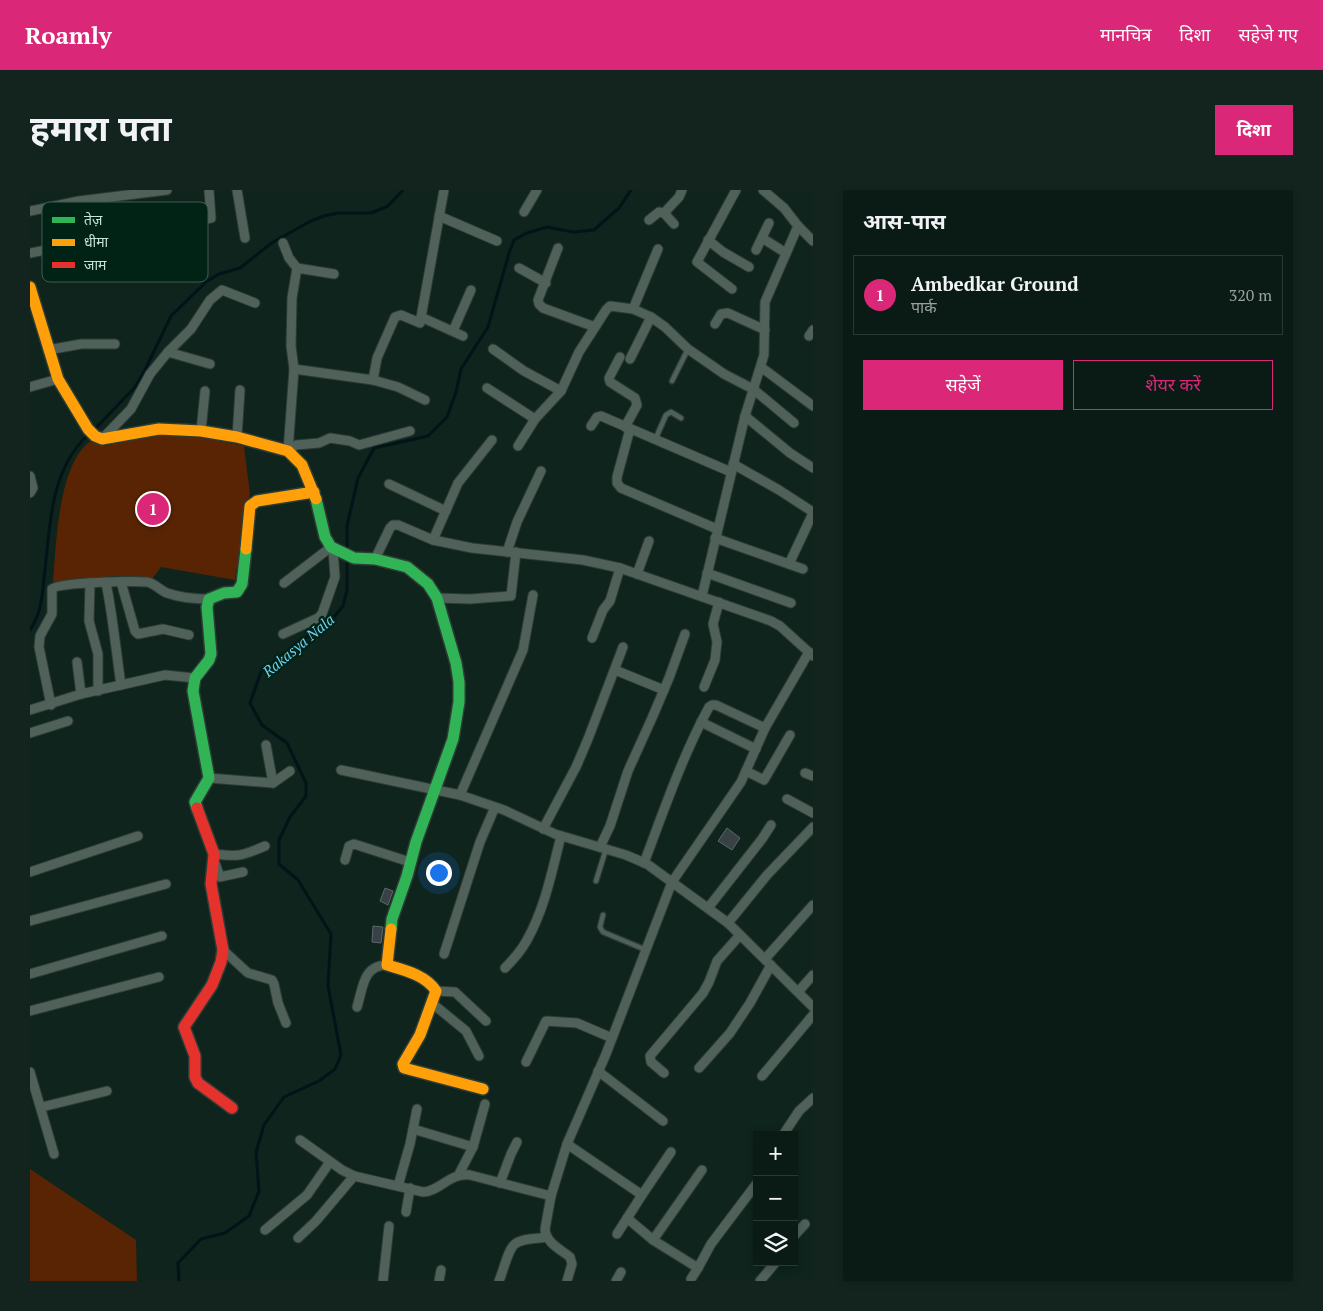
<!DOCTYPE html>
<html lang="hi">
<meta charset="utf-8">
<style>
body{margin:0;font-family:"PT Serif","Noto Sans Devanagari",serif;background:#13241e;color:#f1f3f6}
.controls{position:absolute;right:15px;bottom:15px;display:grid;overflow:hidden;border-radius:0px;box-shadow:0 2px 8px #0003}
.controls button{width:45px;height:45px;display:grid;place-items:center;padding:0;border:0;border-bottom:1px solid #2a3934;background:#0a1b15;color:#f1f3f6;font:25px sans-serif}
.you{position:absolute;left:408px;top:682px;width:18px;height:18px;margin:-12px;border:4px solid #fff;border-radius:50%;background:#1a73e8;box-shadow:0 0 0 8px #1a73e833}
.badge{display:grid;place-items:center;width:32px;height:32px;border-radius:50%;background:#db2777;color:#fff;font-size:16px;font-weight:700}
.pin{position:absolute;translate:-50% -50%;border:2px solid #fff;box-shadow:0 1px 5px #0006}
.list{margin:0;padding:0;list-style:none}
h2{display:flex;justify-content:space-between;align-items:center;height:65px;margin:0;padding:0 20px;font-size:21px}
h2 small{font-size:16px;font-weight:400;color:#99a1a0}
.list li{display:grid;grid-template-columns:32px 1fr auto;gap:15px;align-items:center;box-sizing:border-box;height:80px;margin:0 10px 10px;padding:0 10px;border:1px solid #2a3934;border-radius:0px}
.list b{display:block;font-size:19px;white-space:nowrap}
.list p{margin:0;font-size:16px;white-space:nowrap;color:#99a1a0}
.list em{font-size:16px;font-style:normal;color:#99a1a0}
.actions{display:flex;gap:10px;padding:15px 20px}
.actions a{flex:1;padding:11px 0;border:1px solid #db2777;border-radius:0px;text-align:center;font-size:18px;color:#db2777}
.actions .main{background:#db2777;color:#fff}
.icon{flex:none;width:28px;height:28px;fill:none;stroke:currentColor;stroke-width:2;stroke-linecap:round;stroke-linejoin:round}
.map{position:relative;flex:none;width:783px;height:1091px;overflow:hidden;border-radius:0px}
header{display:flex;align-items:center;gap:30px;box-sizing:border-box;height:70px;padding:0 25px;background:#db2777;color:#fff}
header strong{font-size:24px}
nav{display:flex;gap:28px;margin-inline-start:auto;font-size:18px}
.intro{display:flex;align-items:center;justify-content:space-between;box-sizing:border-box;height:120px;padding:0 30px}
h1{margin:0;font-size:35px}
.button{padding:12px 22px;border-radius:0px;background:#db2777;color:#fff;font-size:18px;font-weight:700}
main{display:flex;gap:30px;padding:0 30px}
aside{flex:1;background:#0a1b15;border-radius:0px;box-shadow:0 2px 8px #0003}
.map>svg:first-child{display:block}
</style>
<header>
<strong>Roamly</strong>
<nav><a>मानचित्र</a><a>दिशा</a><a>सहेजे गए</a></nav>
</header>
<div class="intro"><h1>हमारा पता</h1><a class="button">दिशा</a></div>
<main>
<div class="map">
<svg width="783" height="1091" viewBox="0 0 783 1091">
<rect width="100%" height="100%" fill="#0e241c"/>
<g fill="#592404">
<path d="M129,245l47,3 38,8 6,48 -4,13 -11,73 -74,-13 -9,12 -36,-3 -63,6c3,-36 5,-119 38,-141l12,5z"/>
<path d="M0,979l106,71 1,41h-107z"/>
</g>
<g fill="none" stroke-linecap="round" stroke-linejoin="round">
<g stroke="#021418" stroke-width="3">
<path d="M64,240l41,-43 10,-17 26,-54 35,-34 13,-8 21,-6 33,-26 38,-21 13,-5 14,-3h33l17,-7 15,-16"/>
<path d="M317,361v-25l11,-48 16,-30 54,-12 19,-19 9,-25 5,-23 27,-42 21,-74 5,-13 13,-7 20,-6 26,5 21,-2 25,-22 12,-18"/>
<path d="M0,440c13,-20 12,-37 15,-60 5,-47 6,-102 44,-136"/>
<path d="M149,1091l-1,-18 23,-24 24,-6 24,-17 10,-25 -3,-39 8,-27 20,-28 35,-16 16,-12 6,-14 -13,-69 3,-52 -33,-54 -19,-16v-24l11,-23 16,-21v-13l-19,-40 -25,-18 -12,-22 11,-31 35,-28 26,-17 12,-10 9,-11 4,-16v-32"/>
</g>
</g>
<g fill="#384145" stroke="#5d676b">
<path d="M697,638l13,10 -8,12 -14,-9z"/>
<path d="M355,698l8,3 -5,14 -8,-4z"/>
<path d="M343,736l10,1 -2,16 -9,-1z"/>
</g>
<g fill="none" stroke-linecap="round" stroke-linejoin="round">
<defs>
<g id="lane">
<path d="M642,191l16,-32"/>
<path d="M625,250l11,-25 5,-3 10,6"/>
<path d="M566,691l10,-32"/>
<path d="M573,725l-3,12 3,5 43,18"/>
</g>
<g id="street">
<path d="M207,0l8,48"/>
<path d="M733,0l21,18 14,18 15,15"/>
<path d="M0,21l49,-10 88,-11"/>
<path d="M494,22l13,-22"/>
<path d="M634,23l10,11"/>
<path d="M409,26l58,25"/>
<path d="M619,30l10,-8 5,1 15,-16 3,-7"/>
<path d="M732,48l24,15"/>
<path d="M678,50l15,12 26,15"/>
<path d="M253,53l6,15 8,10 -5,30 -1,48 3,23 -6,82"/>
<path d="M528,58l-20,52 1,4 4,4 52,19"/>
<path d="M726,60l13,-27"/>
<path d="M0,63l181,-35 -2,-28"/>
<path d="M267,78l37,6"/>
<path d="M489,78l27,15"/>
<path d="M702,99l-35,-27 39,-72"/>
<path d="M603,119l25,-60"/>
<path d="M391,127l42,19"/>
<path d="M685,134l6,-10 7,-1 37,17"/>
<path d="M423,141l18,-41"/>
<path d="M779,146l4,-6"/>
<path d="M463,159l31,22 37,20"/>
<path d="M18,160l33,-6h34"/>
<path d="M138,162l42,12"/>
<path d="M590,167l-11,21 1,4 25,16 2,7 -12,22"/>
<path d="M600,169l21,-42"/>
<path d="M731,177l52,39"/>
<path d="M264,179l79,11 25,7 27,13"/>
<path d="M343,190l4,-22 18,-41 6,-2 19,8 24,-133"/>
<path d="M0,197l28,-8"/>
<path d="M457,198l48,31"/>
<path d="M715,226l45,37 23,15"/>
<path d="M561,236l6,-9 4,-1 130,56"/>
<path d="M600,239l-13,48v6l4,5 96,41"/>
<path d="M171,241l4,-40"/>
<path d="M207,247l3,-47"/>
<path d="M72,249l29,-30 19,-35 18,-22 23,-23 19,-29 12,-10 33,13"/>
<path d="M488,256l17,-27 26,-28 18,-39 27,-42 4,-4 23,3 18,8 14,10 23,22 36,25 29,15 41,34"/>
<path d="M258,261l8,-6 23,-2 11,-5 20,3 9,4 51,-14"/>
<path d="M703,274l46,26 34,22"/>
<path d="M0,286l3,12 -3,5"/>
<path d="M359,294l57,27"/>
<path d="M685,348l88,31"/>
<path d="M403,350l25,-57 34,-43"/>
<path d="M477,362l10,-30 24,-51"/>
<path d="M345,369l15,-31 3,-3h5l35,15 39,8 111,12 37,8 151,53 9,5 33,30"/>
<path d="M759,374l24,-51"/>
<path d="M677,383l84,30"/>
<path d="M607,384l12,-33"/>
<path d="M91,392l14,49 3,3 25,-5 26,6"/>
<path d="M60,393l-1,38 9,33v37"/>
<path d="M76,393c7,34 10,68 15,102"/>
<path d="M254,393l47,-36"/>
<path d="M672,406l43,-180 19,-61 1,-53 33,-76"/>
<path d="M407,408l33,1 41,-3 5,-44"/>
<path d="M253,444l35,-16 4,-4 13,-37 -2,-28"/>
<path d="M562,448l11,-28 7,-9 10,-33"/>
<path d="M47,472l4,32"/>
<path d="M585,480l49,20"/>
<path d="M674,497l11,-27 2,-18 -4,-18 6,-22"/>
<path d="M21,515l-12,-58 1,-11 12,-22v-25c7,-7 81,-8 95,-7 7,1 13,8 20,11 14,5 27,6 42,6"/>
<path d="M0,520l51,-16 84,-19 30,3"/>
<path d="M671,532l55,27"/>
<path d="M0,543l38,-12"/>
<path d="M236,555l7,38"/>
<path d="M311,580l119,25 44,15 51,24 71,21 21,9 81,59 85,84"/>
<path d="M716,581l18,9 26,-45"/>
<path d="M775,583l8,3"/>
<path d="M179,588l64,5 17,-12"/>
<path d="M430,605l63,-145 10,-55"/>
<path d="M757,609l26,14"/>
<path d="M513,639l33,-62 12,-28 35,-92"/>
<path d="M570,657l10,-21 18,-55 24,-53 17,-40 16,-44"/>
<path d="M184,664c25,3 28,2 51,-8"/>
<path d="M315,670l4,-14 5,-2 56,18"/>
<path d="M185,673l5,14 23,-5"/>
<path d="M614,673c20,-53 38,-106 65,-156l3,-2h4l49,23"/>
<path d="M0,682l108,-36"/>
<path d="M678,718l54,-69 9,-14"/>
<path d="M0,731l136,-37"/>
<path d="M698,733l39,-48 46,-48"/>
<path d="M193,760l25,23 24,7 2,4 4,19 8,20"/>
<path d="M414,764l36,-112 15,-35"/>
<path d="M735,769l48,-54"/>
<path d="M475,778c8,-8 16,-17 22,-28 18,-32 25,-69 34,-104"/>
<path d="M0,784l132,-38"/>
<path d="M406,801l19,1 31,29"/>
<path d="M768,802l15,-17"/>
<path d="M403,814l33,27 13,25"/>
<path d="M327,817c6,-19 6,-42 30,-42"/>
<path d="M0,821l129,-34"/>
<path d="M496,872l20,-41 31,2 35,15"/>
<path d="M669,878l31,-35 20,-30 21,-38"/>
<path d="M568,881l65,50"/>
<path d="M0,882l24,82"/>
<path d="M634,883l-13,-11 -1,-6 53,-63 6,-11 8,-21 23,-26"/>
<path d="M732,886l51,-61"/>
<path d="M12,917l65,-16"/>
<path d="M383,939l60,18"/>
<path d="M753,945l16,-24 14,-13"/>
<path d="M270,950l42,30 12,6 69,16c18,-1 25,-19 47,-17l81,21"/>
<path d="M537,954l75,51 -25,39"/>
<path d="M429,984l14,-27 12,-43"/>
<path d="M470,993l11,-29 6,-12"/>
<path d="M368,996l12,-42 7,-35"/>
<path d="M612,1005l29,-43"/>
<path d="M376,1022l4,-24"/>
<path d="M597,1028l26,22 45,28 -7,11"/>
<path d="M235,1040l42,-35 23,-33"/>
<path d="M764,1046l11,-12"/>
<path d="M268,1048l18,-17 38,-45"/>
<path d="M623,1050l49,-70"/>
<path d="M668,1078l13,-24 46,-61"/>
<path d="M353,1091l6,-55"/>
<path d="M409,1091l2,-11"/>
<path d="M469,1091c4,-9 9,-32 16,-37 7,-6 23,-5 32,-7"/>
<path d="M537,1091l5,-17 -2,-7c-10,-8 -24,-14 -25,-28l6,-33 16,-52 39,-90 66,-172 69,-100 24,-54 44,-76"/>
<path d="M586,1091l5,-9"/>
<path d="M730,1091l16,-19"/>
</g>
<g id="fast">
<path d="M286,309l9,38 6,10 23,11 21,1 32,8 21,17 9,14 19,65 3,19v20l-6,37 -37,103 -9,34 -15,43 -1,10"/>
<path d="M167,618l-2,-6 14,-24 -16,-87 2,-13 14,-18 2,-6 -4,-47 2,-8 15,-6 13,-1 5,-8 4,-35"/>
</g>
<g id="slow">
<path d="M0,97l28,92 30,50 7,7 7,3 57,-10 42,2 36,6 51,14 14,14 14,34"/>
<path d="M216,359l4,-43 7,-5 57,-9"/>
<path d="M361,739l-4,36c17,5 39,10 49,26l-16,44 -17,29 1,4 79,21"/>
</g>
<path id="jam" d="M167,618l17,46 -3,30 12,66 -2,12 -9,23 -28,42 11,29v21l3,6 34,25"/>
</defs>
<use href="#lane" stroke="#2d3c35" stroke-width="7"/>
<use href="#street" stroke="#2d3c35" stroke-width="11"/>
<use href="#fast" stroke="#2d3c35" stroke-width="14"/>
<use href="#slow" stroke="#2d3c35" stroke-width="14"/>
<use href="#jam" stroke="#2d3c35" stroke-width="14"/>
<use href="#lane" stroke="#50615a" stroke-width="4.5"/>
<use href="#street" stroke="#50615a" stroke-width="9"/>
<use href="#fast" stroke="#30b455" stroke-width="11"/>
<use href="#slow" stroke="#ff9f0a" stroke-width="11"/>
<use href="#jam" stroke="#e5322d" stroke-width="11"/>
</g>
<g text-anchor="middle" dominant-baseline="central" stroke-width="4.5" stroke-linejoin="round" paint-order="stroke">
<g font-size="15" font-style="italic" fill="#6dcef3" stroke="#002315">
<text transform="translate(268 455) rotate(-40)">Rakasya Nala</text>
</g>
</g>
<rect x="12" y="12" width="166" height="80" rx="8" fill="#002315" stroke="#3d5d4f" stroke-width="1"/>
<rect x="22" y="27" width="23" height="6" fill="#30b455"/>
<rect x="22" y="49" width="23" height="7" fill="#ff9f0a"/>
<rect x="22" y="72" width="23" height="6" fill="#e5322d"/>
<g font-size="14" fill="#cae3d7">
<text x="54" y="35">तेज़</text>
<text x="54" y="57">धीमा</text>
<text x="54" y="80">जाम</text>
</g>
</svg>
<div class="controls">
<button>+</button>
<button>−</button>
<button><svg class="icon" aria-label="layers" viewBox="0 0 24 24"><path d="M12 4l9 5-9 5-9-5zM3 14l9 5 9-5"/></svg></button>
</div>
<div class="you"></div>
<div class="pin badge" style="left:123px;top:319px">1</div>
</div>
<aside>
<h2>आस-पास<small></small></h2>
<ul class="list">
<li><span class="badge">1</span><div><b>Ambedkar Ground</b><p>पार्क</p></div><em>320 m</em></li>
</ul>
<div class="actions"><a class="main">सहेजें</a><a>शेयर करें</a></div>
</aside>
</main>
